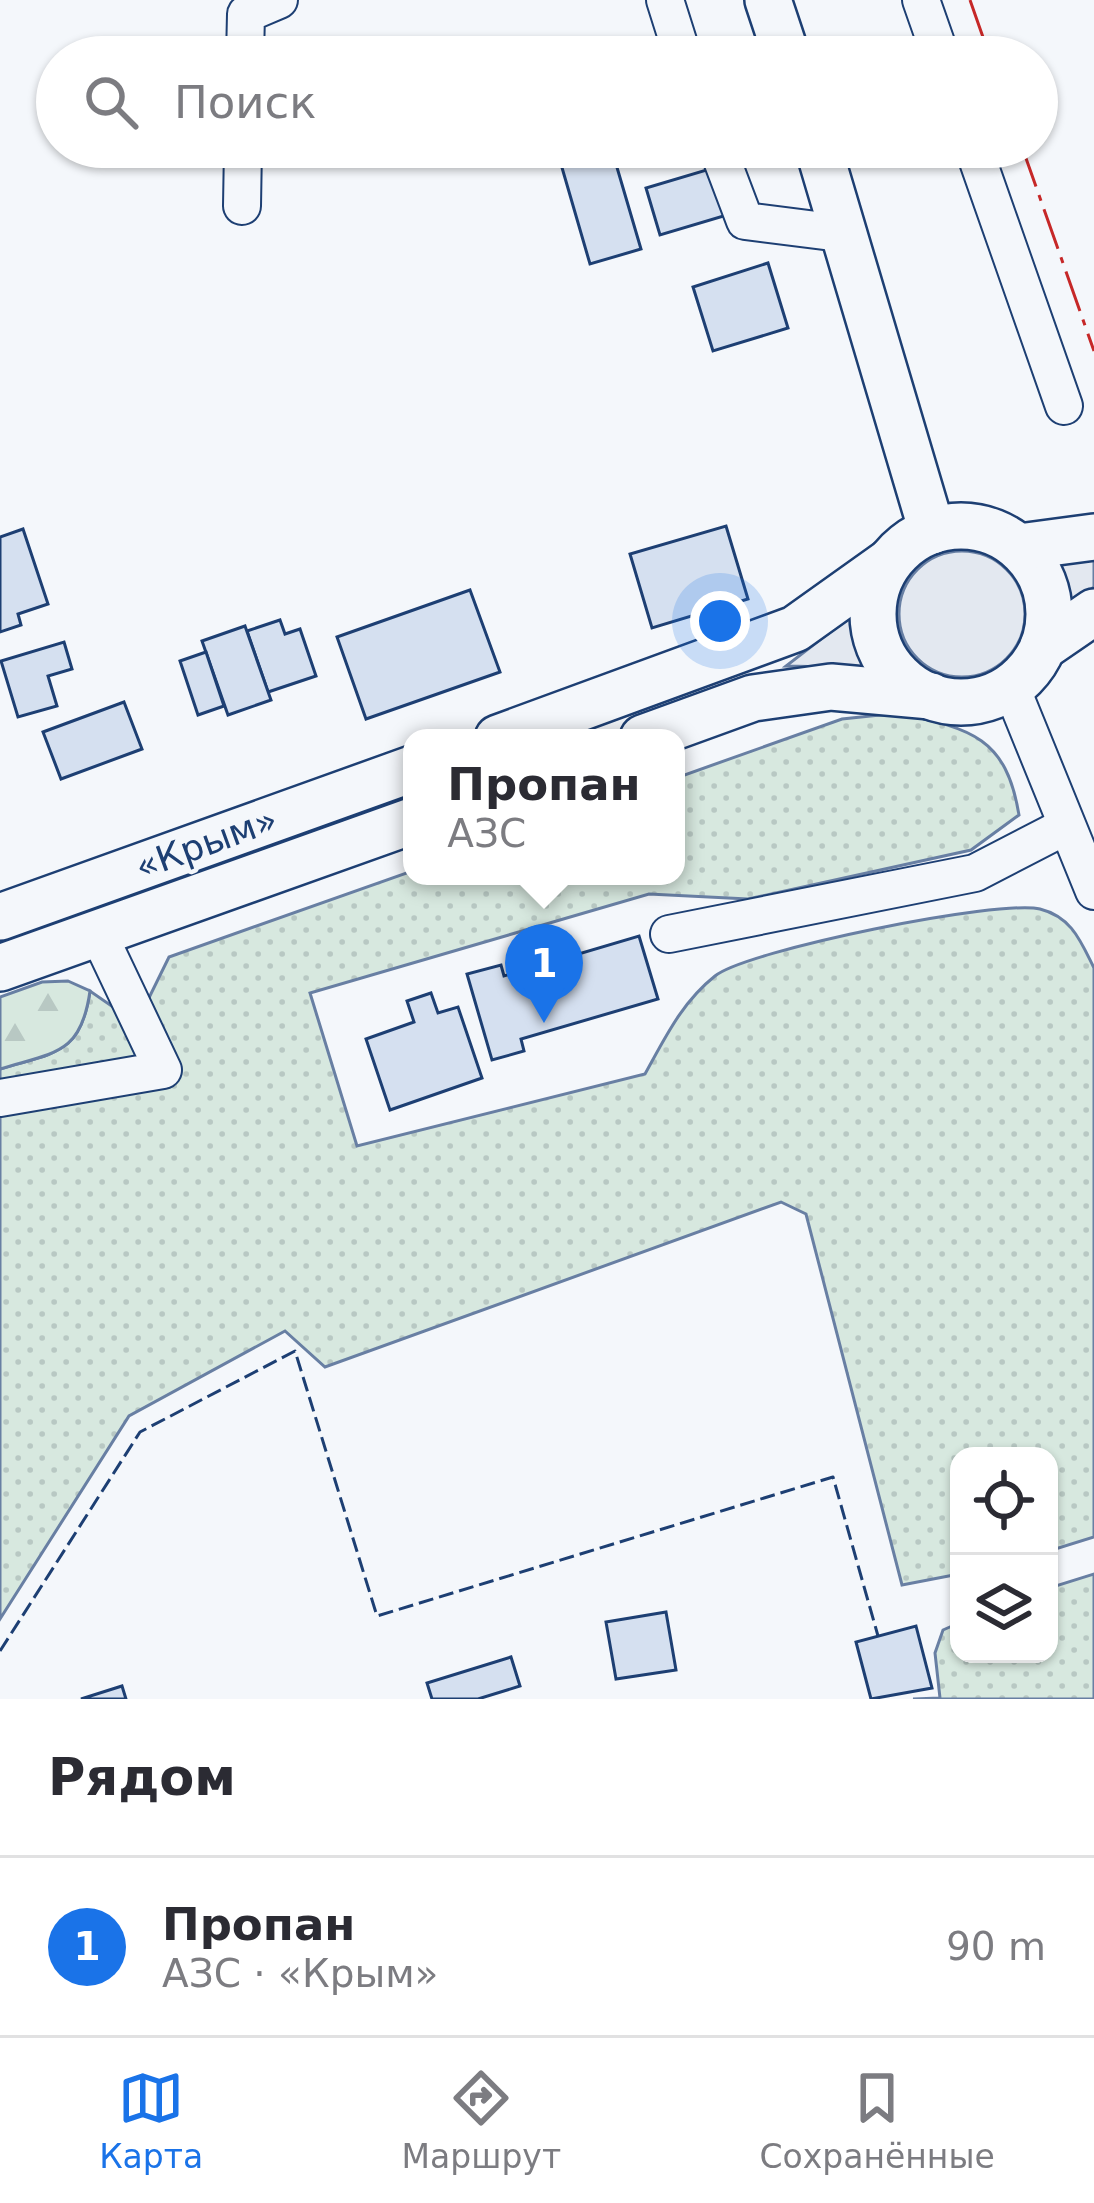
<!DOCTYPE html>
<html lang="ru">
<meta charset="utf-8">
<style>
body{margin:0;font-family:"DejaVu Sans",sans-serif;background:#f7f7f7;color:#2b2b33}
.controls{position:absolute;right:36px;bottom:36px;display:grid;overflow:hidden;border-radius:24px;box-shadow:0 3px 9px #0004}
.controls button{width:108px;height:108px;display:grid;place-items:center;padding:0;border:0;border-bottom:3px solid #e1e1e2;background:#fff;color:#2b2b33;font:60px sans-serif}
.you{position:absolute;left:720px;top:621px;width:42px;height:42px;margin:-30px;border:9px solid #fff;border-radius:50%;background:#1a73e8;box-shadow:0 0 0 18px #1a73e833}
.badge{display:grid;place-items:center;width:78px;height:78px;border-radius:50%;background:#1a73e8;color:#fff;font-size:39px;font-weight:700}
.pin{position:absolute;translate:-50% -99px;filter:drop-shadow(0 3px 6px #0008)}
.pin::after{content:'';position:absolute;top:63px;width:42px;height:36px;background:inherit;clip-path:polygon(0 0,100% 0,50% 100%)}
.popup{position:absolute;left:403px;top:729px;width:282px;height:156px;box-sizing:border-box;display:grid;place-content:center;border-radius:24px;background:#fff;filter:drop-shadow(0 3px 9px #0005);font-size:39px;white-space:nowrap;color:#7c7c81}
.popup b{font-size:45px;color:#2b2b33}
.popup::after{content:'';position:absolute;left:50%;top:100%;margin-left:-24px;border:24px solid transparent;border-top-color:#fff}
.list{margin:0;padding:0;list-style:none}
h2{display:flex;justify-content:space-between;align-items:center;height:156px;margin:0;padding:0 48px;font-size:51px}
h2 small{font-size:39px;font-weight:400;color:#7c7c81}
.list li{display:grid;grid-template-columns:78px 1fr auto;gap:36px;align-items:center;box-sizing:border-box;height:180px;padding:0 48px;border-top:3px solid #e1e1e2}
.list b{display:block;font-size:45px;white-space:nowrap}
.list p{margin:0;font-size:39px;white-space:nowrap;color:#7c7c81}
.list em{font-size:39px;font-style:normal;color:#7c7c81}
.icon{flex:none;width:66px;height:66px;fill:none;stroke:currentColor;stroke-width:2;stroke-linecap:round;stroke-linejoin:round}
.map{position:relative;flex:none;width:1094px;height:1699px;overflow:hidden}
.search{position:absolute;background:#fff;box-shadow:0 3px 9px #0004;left:36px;right:36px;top:36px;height:132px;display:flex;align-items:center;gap:30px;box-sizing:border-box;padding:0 42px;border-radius:66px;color:#7c7c81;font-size:45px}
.sheet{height:336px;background:#fff}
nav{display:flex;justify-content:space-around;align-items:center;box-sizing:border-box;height:168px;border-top:3px solid #e1e1e2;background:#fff;font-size:33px;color:#7c7c81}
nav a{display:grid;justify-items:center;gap:6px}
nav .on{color:#1a73e8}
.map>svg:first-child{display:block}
</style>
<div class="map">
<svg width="1094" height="1699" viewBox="0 0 1094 1699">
<defs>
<pattern id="grass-dots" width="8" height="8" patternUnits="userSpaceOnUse" patternTransform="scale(3)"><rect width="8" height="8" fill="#d7e8df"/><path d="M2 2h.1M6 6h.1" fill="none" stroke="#b8c8c3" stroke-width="1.8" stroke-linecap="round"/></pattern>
<pattern id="forest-firs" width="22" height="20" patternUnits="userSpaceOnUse" patternTransform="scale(3)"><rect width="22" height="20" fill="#d7e8df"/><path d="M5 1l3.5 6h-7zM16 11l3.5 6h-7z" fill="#b8c8c3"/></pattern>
</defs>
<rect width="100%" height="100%" fill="#f4f7fb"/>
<g fill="url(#grass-dots)" stroke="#687fa3" stroke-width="3">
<path d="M899,713c71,16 107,23 120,102l-48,35 -223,49 -99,-5 -339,99 47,153 288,-72c20,-36 37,-72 70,-98 32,-26 285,-77 325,-67 32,8 41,33 54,59v569l-45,14v-95h-90v118l-57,11 -96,-371 -25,-12 -456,165 -40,-36 -156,85 -129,203v-550c55,-17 81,-14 90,-78l39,27 15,-10 25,-51 243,-86v5h264v-98l166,-59z"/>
<path d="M1094,1574v125h-181l27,-1 -5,-45 8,-23 16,-7v31h90v-66z"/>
</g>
<path fill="url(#forest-firs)" stroke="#687fa3" stroke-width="3" d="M68,981l22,10c-9,64 -35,61 -90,78v-72l42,-15z"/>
<g fill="#e3e8f0" stroke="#687fa3" stroke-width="3">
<circle cx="962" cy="614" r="63"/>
<path d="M1044,556l50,3v28l-32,24 3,-21z"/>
<path d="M856,612l-3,22 7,18 15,16 -89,-2z"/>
</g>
<g fill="#d5e0f0" stroke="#1d3f73" stroke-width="3">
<path d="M556,147h55l30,102 -51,15z"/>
<path d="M713,168l14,47 -67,20 -14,-47z"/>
<path d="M768,263l20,65 -75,23 -20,-64z"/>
<path d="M726,526l22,73 -96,29 -22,-74z"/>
<path d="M23,529l25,75 -30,10 3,11 -21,7v-95z"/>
<path d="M470,590l30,82 -134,47 -29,-82z"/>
<path d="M280,620l5,14 15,-5 16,47 -48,16 -21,-61z"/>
<path d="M245,626l26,74 -43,15 -26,-74z"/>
<path d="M64,642l8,27 -24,7 9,30 -39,11 -17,-56z"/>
<path d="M206,652l18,54 -26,9 -18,-54z"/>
<path d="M124,702l18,47 -81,30 -18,-47z"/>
<path d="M639,936l19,63 -137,40 3,12 -32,9 -25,-86 34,-9 3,11z"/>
<path d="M431,993l7,20 20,-6 24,71 -92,32 -24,-71 48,-17 -7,-21z"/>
<path d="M666,1612l10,58 -60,9 -10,-57z"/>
<path d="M916,1626l16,62 -61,11 -15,-57z"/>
<path d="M511,1657l9,29 -42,13h-46l-5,-16z"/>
<path d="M122,1686l4,13h-45z"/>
</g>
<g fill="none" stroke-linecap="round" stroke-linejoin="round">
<defs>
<g id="minor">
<path d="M665,0l18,57"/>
<path d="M921,0l20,57"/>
<path d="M245,57l1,-43 33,-14"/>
<path d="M717,147l28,74 103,13"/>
<path d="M973,147l91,259"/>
<path d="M242,206l1,-59"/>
<path d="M1011,687l83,204"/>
<path d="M669,934l306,-61 89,-46"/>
<path d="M0,1098l163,-28 -65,-137"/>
</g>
<g id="major">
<path d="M768,0l19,57"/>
<path d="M818,147l114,384"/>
<circle cx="961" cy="614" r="88"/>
<path d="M1019,547l75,-10"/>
<path d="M1043,647l51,-35"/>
<path d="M498,738l297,-109 94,-67"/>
<path d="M643,738l110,-40 78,-11 100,9"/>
<path d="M0,917l412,-148"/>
<path d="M0,968l412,-147"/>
</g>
</defs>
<use href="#minor" stroke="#1d3f73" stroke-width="40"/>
<use href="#major" stroke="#1d3f73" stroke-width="50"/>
<use href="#minor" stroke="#f4f7fb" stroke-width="36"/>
<use href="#major" stroke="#f4f7fb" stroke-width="45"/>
<path stroke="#1d3f73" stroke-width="3" stroke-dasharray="15 6" stroke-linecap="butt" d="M0,1651l140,-219 155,-81 82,265 456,-139 45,159"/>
<g stroke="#c62828" stroke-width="3" stroke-dasharray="42 9 6 9" stroke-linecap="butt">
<path d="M970,0l20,57"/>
<path d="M1022,147l72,204"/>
</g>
</g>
<g text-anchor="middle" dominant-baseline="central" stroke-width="9" stroke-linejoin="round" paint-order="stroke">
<g font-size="36" fill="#1d3f73" stroke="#f4f7fb">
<text transform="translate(206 843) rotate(-20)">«Крым»</text>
</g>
</g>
</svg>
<div class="controls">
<button><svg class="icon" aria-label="locate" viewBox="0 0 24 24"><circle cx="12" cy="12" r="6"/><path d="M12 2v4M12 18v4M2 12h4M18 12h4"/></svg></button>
<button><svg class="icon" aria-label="layers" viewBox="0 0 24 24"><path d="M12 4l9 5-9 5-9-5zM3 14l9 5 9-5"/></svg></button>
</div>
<div class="you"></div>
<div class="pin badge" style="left:544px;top:1023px">1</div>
<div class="popup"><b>Пропан</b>АЗС</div>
<div class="search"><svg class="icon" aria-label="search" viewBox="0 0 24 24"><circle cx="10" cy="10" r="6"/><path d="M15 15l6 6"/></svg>Поиск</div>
</div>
<section class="sheet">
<h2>Рядом<small></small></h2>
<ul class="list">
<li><span class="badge">1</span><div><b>Пропан</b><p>АЗС · «Крым»</p></div><em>90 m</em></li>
</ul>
</section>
<nav>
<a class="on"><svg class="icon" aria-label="map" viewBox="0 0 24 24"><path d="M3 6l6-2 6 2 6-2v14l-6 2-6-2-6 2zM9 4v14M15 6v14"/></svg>Карта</a>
<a><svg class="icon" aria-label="directions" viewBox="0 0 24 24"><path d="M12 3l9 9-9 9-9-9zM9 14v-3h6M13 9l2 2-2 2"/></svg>Маршрут</a>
<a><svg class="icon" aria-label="saved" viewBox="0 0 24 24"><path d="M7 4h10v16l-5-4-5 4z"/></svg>Сохранённые</a>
</nav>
